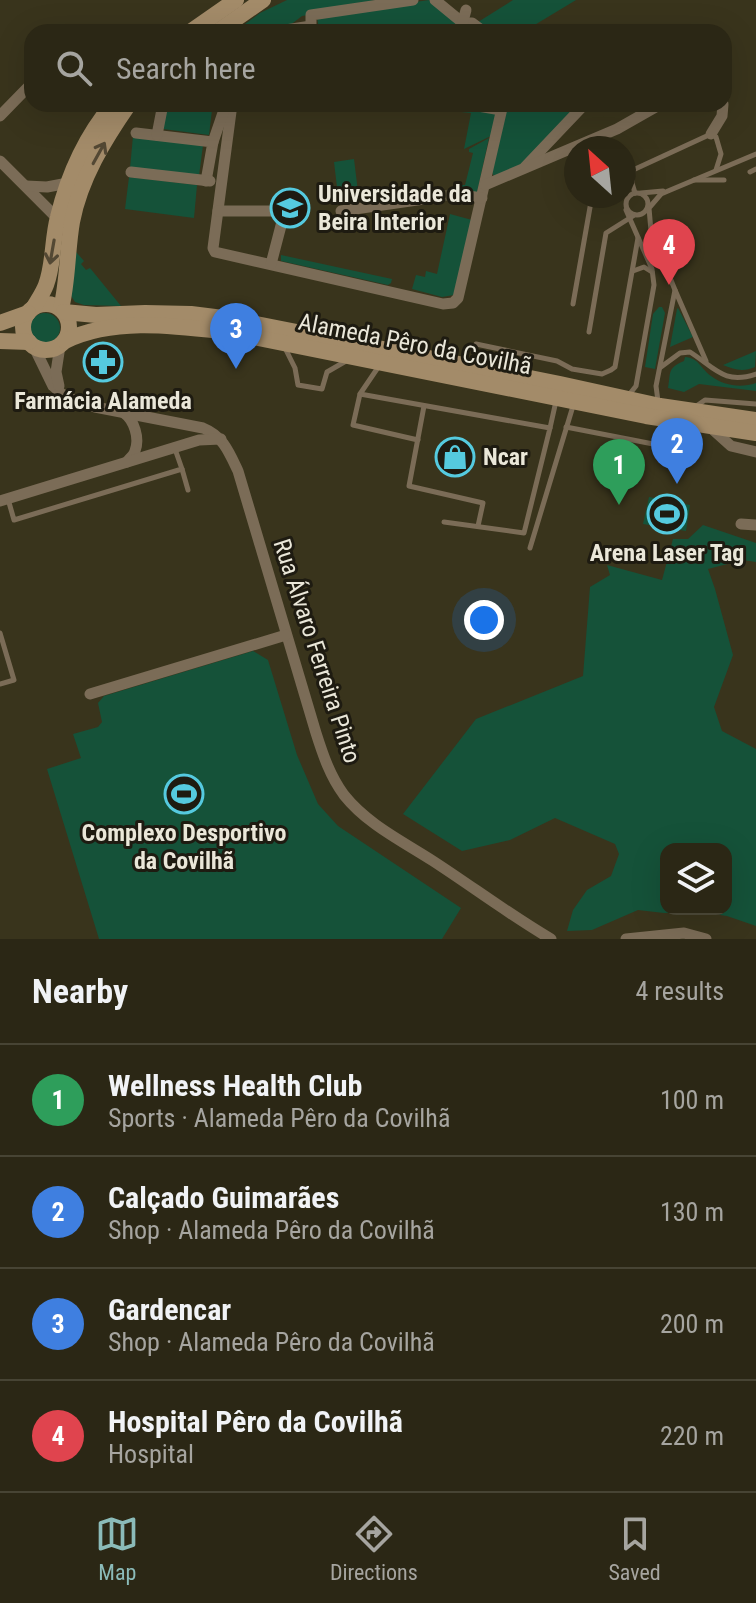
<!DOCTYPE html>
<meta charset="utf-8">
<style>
body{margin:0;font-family:"Roboto Condensed",sans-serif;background:#373322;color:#f1f3f6}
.controls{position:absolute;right:24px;bottom:24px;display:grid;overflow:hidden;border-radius:16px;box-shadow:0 8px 32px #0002}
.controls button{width:72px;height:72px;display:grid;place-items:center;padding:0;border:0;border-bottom:2px solid #474434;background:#2b2715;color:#f1f3f6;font:40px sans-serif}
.compass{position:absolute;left:564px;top:136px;width:72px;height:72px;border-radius:50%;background:#2b2715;box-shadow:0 8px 32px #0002;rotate:333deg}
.you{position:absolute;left:484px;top:620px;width:28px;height:28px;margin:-20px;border:6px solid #fff;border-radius:50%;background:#1a73e8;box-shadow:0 0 0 12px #1a73e833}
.badge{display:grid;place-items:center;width:52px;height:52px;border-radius:50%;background:#8bbbb9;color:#fff;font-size:26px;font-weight:700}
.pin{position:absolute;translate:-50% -66px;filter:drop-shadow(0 2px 4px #0008)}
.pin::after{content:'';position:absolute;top:42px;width:28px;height:24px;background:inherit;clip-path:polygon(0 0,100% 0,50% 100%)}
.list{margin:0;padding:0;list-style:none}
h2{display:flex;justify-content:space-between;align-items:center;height:104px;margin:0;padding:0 32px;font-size:34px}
h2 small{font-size:26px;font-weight:400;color:#a6a5a0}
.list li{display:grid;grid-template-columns:52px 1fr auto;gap:24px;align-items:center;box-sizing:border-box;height:112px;padding:0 32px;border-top:2px solid #474434}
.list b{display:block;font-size:30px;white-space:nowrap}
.list p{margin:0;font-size:26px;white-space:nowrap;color:#a6a5a0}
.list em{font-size:26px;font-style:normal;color:#a6a5a0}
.icon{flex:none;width:44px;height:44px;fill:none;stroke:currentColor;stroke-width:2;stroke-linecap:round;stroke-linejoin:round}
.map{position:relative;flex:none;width:756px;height:939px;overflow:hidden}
.search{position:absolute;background:#2b2715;box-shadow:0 8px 32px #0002;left:24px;right:24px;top:24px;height:88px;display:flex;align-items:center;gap:20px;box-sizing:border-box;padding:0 28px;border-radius:24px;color:#a6a5a0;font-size:30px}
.sheet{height:552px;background:#2b2715}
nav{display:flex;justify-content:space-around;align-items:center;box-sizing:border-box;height:112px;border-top:2px solid #474434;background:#2b2715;font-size:22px;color:#a6a5a0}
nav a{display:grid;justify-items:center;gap:4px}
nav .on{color:#8bbbb9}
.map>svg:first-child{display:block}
</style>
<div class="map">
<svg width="756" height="939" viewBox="0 0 756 939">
<rect width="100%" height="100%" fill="#39341c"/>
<g fill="#155239" fill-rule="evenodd">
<path d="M287,0h90l-19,3v4l-56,9 -13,10 -30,6h-25l26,-19z"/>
<path d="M429,0l27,23 -1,9h-136l-2,-16z"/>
<path d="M513,0h63l-53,32h-31l-14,-10z"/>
<path d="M166,104l46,6 -3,25 -46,-6z"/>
<path d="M508,104h67l1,2 -56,61 -26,9 -2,-3z"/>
<path d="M461,106l35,8 -5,22 -27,13 7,-36 -10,-1z"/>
<path d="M133,136l70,9 -4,31 -69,-8z"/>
<path d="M489,138l-12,55 -20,-3 1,-5h7l8,-32 -4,-1v-3z"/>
<path d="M354,159l5,41 -20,4 -5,-42z"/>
<path d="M129,177l68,8 -3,33 -69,-9z"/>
<path d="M450,214l22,6 -18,75 -12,2 -30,-8 4,-14 9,2 1,-6 11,3z"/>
<path d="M69,244l15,17 -3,3 5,6 4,-2 31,38 -37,-1 -9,-3 -7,-11z"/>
<path d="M281,255l111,24 -1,4 -3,2 -107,-24z"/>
<path d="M659,307h3l3,6 -10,56 -10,-2 8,-53z"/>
<path d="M678,308l15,29 -23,10 7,-38z"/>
<circle cx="45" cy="328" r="15"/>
<path d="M756,351l-1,16c-12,5 -20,3 -32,-2z"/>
<path d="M685,357c14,1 15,11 26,19 13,10 30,12 45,7v8l-57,-7 -15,8 -16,-4c3,-16 -1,-20 16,-27z"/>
<path d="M649,497l41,8 -4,26 -43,-7z"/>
<path d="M703,525l53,18v19l-13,-2 -35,9 7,20 18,66 -19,52 8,24 34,18v177l-29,-10 -27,-4 -36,1 -26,-3 -46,20 -25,1 6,-21 14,-20 24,-14 8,-22 -4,-10 -60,-26 -45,22 -48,11 -59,-37 73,-95 107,-43 7,-89 20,-12 -3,-10 55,15 11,-41h15zM666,849h60v60h-60z"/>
<path d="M253,651l15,9 29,95 21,49 20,22 123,82 -19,31h-343l-52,-170 34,-11 -8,-24 25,-7 4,-5 -4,-19 6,-7z"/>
</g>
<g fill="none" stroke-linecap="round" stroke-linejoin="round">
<path stroke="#544f38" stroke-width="11" stroke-dasharray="11 5.5" stroke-linecap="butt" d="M424,199l31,-5"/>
<g stroke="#7b6c57" stroke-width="5">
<path d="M750,172l6,-3"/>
<path d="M624,173l9,-3"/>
<path d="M694,180h30"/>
<circle cx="637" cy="204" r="11"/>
<path d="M635,193l-3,-10 1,-13 78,-36 5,3 5,17 -5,16"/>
<path d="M641,193l22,-2"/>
<path d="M626,210l26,59 2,16 -18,101 -8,10"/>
<path d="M633,271l11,-4 8,5"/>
<path d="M675,290l31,71"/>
<path d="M573,304l19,-108"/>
<path d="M589,332l17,-99 27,-17"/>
<path d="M476,344l81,17 15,8 30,5 9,-4 4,-3 23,-129"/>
<path d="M284,346l11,22 3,17 24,4 5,-17 19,-11"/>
<path d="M379,366l-19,28 -7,31 65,15"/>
<path d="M661,367l19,-14 10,-1c25,16 34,33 66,22"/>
<path d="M360,394l190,34 -26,105 -80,-11"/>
<path d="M658,401l-2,-15 19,-96 -24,-59 -2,-23 12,-14 7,-3 88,-37"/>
<path d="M424,406l-15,80 74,17 -5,23"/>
<path d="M695,407l10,-7 51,4"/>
<path d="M566,427l118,23 6,-26"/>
<path d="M550,428l6,-27"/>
<path d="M182,469l6,21"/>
<path d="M8,499l6,21 168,-51 -7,-20"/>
<path d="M530,548l43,-142"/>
<path d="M0,633l14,47 -14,4"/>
</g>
<g stroke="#7b6c57" stroke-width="11">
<path d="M435,0l28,23h9l12,9"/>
<path d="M273,32l38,-6v-11l102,-15"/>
<path d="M460,32l6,-22"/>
<path d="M200,104l11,1"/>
<path d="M232,104l-19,144 2,4 228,52 10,-1 5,-5 45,-194"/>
<path d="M467,104l34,6"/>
<path d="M0,116l32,-33"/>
<path d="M136,133l77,9 -7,39"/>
<path d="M711,134l11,-18 1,-12"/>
<path d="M157,135l6,-31"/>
<path d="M213,142l13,-38"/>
<path d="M0,161l57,57"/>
<path d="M525,167l57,-60 -3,-3"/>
<path d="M131,172l79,9"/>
<path d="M485,185l132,-56 44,-25"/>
<path d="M26,186l21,1 21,-4"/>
<path d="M455,194l27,4"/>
<path d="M218,211h58l7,7 -12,46"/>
<path d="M341,211l83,-12"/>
<path d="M34,347l19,39 9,8 12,6 21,7 108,21c20,8 26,24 35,43l78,262c7,22 14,43 28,62 23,29 58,46 89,66 40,26 77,54 118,78"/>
<path d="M59,386l-3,-14 4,-26"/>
<path d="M124,413c10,7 16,25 11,38 -1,4 -5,7 -8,11"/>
<path d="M711,428l20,18 25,6"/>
<path d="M0,501l199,-61 22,-1"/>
<path d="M741,524l15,1"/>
<path d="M90,694l196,-59"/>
<path d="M626,939l58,-6 22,6"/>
</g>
<g stroke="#a38b69" stroke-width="16">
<path d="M190,32l46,-32"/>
<path d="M217,32l46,-32"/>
<circle cx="46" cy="327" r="23"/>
<path d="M34,307c4,-7 9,-14 12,-22 8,-21 6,-46 12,-68 10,-41 28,-81 55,-113"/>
<path d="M61,309c7,-28 6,-58 11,-87 8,-43 32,-82 57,-118"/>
<path d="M64,312l32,3 49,-2 46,1 40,5 329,65 100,22 96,14"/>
<path d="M0,323l28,-10"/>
<path d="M0,341l29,1"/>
<path d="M65,341c49,-24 111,-15 164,-9l417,84 110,17"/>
</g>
</g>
<defs><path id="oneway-shaft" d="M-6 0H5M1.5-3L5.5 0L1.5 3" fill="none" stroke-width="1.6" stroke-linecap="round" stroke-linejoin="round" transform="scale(2)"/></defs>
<g stroke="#534834">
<use href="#oneway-shaft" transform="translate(99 153) rotate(-61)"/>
<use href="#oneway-shaft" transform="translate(52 252) rotate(100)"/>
</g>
<defs>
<symbol id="university-ring" viewBox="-11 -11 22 22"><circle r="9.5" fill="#1e1b11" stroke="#55cadf" stroke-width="1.5"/><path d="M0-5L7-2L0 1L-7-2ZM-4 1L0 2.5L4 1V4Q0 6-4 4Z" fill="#55cadf"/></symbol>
<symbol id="pharmacy-ring" viewBox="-11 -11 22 22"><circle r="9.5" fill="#1e1b11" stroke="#55cadf" stroke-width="1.5"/><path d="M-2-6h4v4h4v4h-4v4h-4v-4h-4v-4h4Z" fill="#55cadf"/></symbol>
<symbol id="shop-ring" viewBox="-11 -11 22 22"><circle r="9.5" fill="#1e1b11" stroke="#55cadf" stroke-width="1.5"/><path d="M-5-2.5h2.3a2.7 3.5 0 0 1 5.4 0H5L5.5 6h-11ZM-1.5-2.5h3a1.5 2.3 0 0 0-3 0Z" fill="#55cadf"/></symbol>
<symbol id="stadium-ring" viewBox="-11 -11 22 22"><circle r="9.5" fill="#1e1b11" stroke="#55cadf" stroke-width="1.5"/><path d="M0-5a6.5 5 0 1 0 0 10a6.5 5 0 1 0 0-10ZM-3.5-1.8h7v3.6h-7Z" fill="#55cadf"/></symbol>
</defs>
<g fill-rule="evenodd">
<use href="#university-ring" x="268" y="186" width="44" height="44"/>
<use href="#pharmacy-ring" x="81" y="340" width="44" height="44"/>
<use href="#shop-ring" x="433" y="435" width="44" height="44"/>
<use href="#stadium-ring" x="645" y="492" width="44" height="44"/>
<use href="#stadium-ring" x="162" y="772" width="44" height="44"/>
</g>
<g text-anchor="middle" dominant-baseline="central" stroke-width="6" stroke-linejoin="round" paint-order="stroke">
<g font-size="24" font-weight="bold" fill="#eae7d9" stroke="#1e1b11">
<text x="318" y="194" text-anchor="start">Universidade da<tspan x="318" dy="28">Beira Interior</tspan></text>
<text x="103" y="401">Farmácia Alameda</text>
<text x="483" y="457" text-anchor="start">Ncar</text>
<text x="667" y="553">Arena Laser Tag</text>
<text x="184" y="833">Complexo Desportivo<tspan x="184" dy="28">da Covilhã</tspan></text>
</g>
<g font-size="24" fill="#eae7d9" stroke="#1e1b11">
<text transform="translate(415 344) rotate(11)">Alameda Pêro da Covilhã</text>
<text transform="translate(317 651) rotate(72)">Rua Álvaro Ferreira Pinto</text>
</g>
</g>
</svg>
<div class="controls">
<button><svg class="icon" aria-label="layers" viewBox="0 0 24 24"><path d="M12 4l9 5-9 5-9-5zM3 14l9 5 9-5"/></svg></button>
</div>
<svg class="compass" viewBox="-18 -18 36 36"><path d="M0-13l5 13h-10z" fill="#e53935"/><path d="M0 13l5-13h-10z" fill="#a6a5a0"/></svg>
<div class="you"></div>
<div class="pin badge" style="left:619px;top:505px;background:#2e9e5b">1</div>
<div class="pin badge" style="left:677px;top:484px;background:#3f7fe0">2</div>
<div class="pin badge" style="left:236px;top:369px;background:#3f7fe0">3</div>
<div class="pin badge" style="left:669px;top:285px;background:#e0444e">4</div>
<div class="search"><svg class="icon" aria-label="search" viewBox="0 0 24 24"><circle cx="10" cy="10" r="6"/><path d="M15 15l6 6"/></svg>Search here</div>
</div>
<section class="sheet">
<h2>Nearby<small>4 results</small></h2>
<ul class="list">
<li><span class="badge" style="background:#2e9e5b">1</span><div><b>Wellness Health Club</b><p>Sports · Alameda Pêro da Covilhã</p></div><em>100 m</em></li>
<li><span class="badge" style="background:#3f7fe0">2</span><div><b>Calçado Guimarães</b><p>Shop · Alameda Pêro da Covilhã</p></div><em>130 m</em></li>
<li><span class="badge" style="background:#3f7fe0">3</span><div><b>Gardencar</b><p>Shop · Alameda Pêro da Covilhã</p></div><em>200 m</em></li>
<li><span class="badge" style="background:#e0444e">4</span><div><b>Hospital Pêro da Covilhã</b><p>Hospital</p></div><em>220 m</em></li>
</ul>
</section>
<nav>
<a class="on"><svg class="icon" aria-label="map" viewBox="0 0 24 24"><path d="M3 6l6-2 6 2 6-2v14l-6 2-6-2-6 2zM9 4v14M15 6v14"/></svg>Map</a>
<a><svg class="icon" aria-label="directions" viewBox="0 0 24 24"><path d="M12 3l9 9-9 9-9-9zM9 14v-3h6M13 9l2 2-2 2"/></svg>Directions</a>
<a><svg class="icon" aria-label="saved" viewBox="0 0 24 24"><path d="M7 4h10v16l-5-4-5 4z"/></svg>Saved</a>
</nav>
